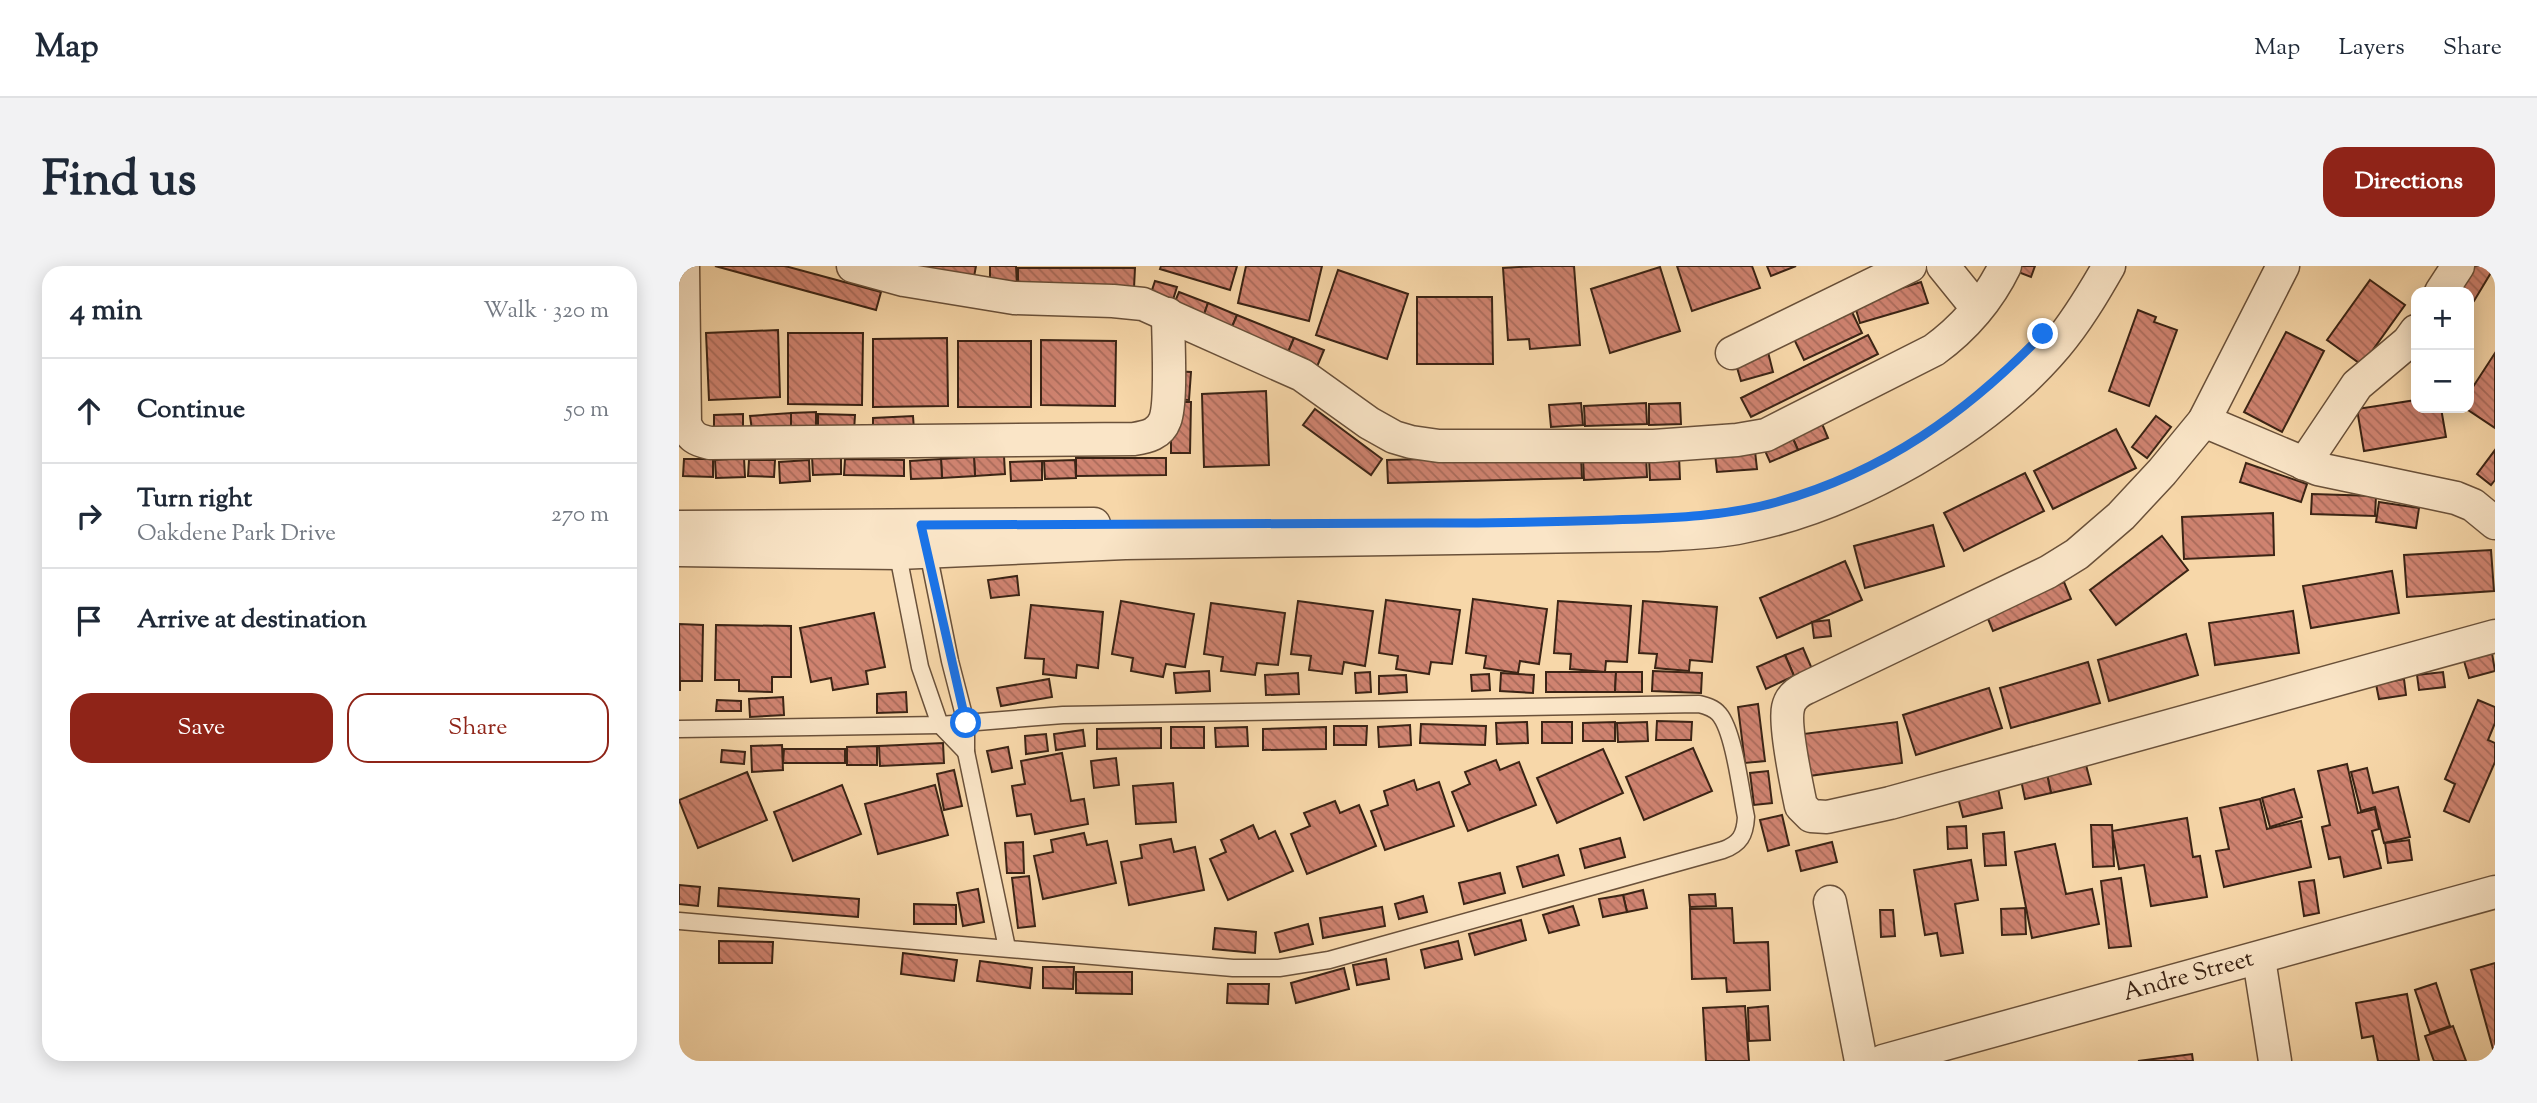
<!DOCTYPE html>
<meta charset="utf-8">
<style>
body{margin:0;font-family:"Sorts Mill Goudy",serif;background:#f2f2f3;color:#1f2937}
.controls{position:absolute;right:21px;top:21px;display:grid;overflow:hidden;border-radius:14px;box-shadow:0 4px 18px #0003}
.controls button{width:63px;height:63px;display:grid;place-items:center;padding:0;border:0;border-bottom:2px solid #e0e1e3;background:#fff;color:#1f2937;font:35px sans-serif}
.stop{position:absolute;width:21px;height:21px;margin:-16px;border:5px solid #1a73e8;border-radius:50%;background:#fff}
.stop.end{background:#1a73e8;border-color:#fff;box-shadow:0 2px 7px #0008}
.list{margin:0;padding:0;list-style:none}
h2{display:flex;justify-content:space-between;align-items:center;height:91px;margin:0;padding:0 28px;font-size:30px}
h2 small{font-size:23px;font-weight:400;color:#747a83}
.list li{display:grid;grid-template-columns:46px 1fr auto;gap:21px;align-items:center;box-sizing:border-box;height:105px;padding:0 28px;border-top:2px solid #e0e1e3}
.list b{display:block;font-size:26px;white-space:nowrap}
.list p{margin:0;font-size:23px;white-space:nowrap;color:#747a83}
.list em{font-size:23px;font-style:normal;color:#747a83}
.actions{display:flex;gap:14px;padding:21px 28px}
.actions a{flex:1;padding:16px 0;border:2px solid #8f2418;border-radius:21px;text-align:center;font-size:24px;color:#8f2418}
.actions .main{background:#8f2418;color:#fff}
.icon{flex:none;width:38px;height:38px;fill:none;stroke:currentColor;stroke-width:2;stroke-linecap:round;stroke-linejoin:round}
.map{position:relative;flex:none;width:1816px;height:795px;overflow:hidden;border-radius:21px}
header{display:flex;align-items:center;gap:42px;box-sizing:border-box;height:98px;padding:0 35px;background:#fff;border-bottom:2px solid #e0e1e3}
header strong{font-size:33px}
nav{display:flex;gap:38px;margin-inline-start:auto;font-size:24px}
.intro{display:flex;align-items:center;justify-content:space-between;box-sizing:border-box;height:168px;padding:0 42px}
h1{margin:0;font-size:49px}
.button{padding:18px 32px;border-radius:21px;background:#8f2418;color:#fff;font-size:24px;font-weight:700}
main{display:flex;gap:42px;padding:0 42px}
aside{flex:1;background:#fff;border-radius:21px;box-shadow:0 4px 18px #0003}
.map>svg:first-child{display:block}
</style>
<header>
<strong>Map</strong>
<nav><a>Map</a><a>Layers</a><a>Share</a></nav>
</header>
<div class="intro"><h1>Find us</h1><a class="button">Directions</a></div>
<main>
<aside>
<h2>4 min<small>Walk · 320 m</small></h2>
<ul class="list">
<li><svg class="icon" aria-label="ahead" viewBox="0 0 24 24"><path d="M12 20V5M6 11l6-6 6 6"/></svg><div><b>Continue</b></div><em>50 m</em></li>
<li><svg class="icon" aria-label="right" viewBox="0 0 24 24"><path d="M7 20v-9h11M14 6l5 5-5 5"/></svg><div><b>Turn right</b><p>Oakdene Park Drive</p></div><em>270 m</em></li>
<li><svg class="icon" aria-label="arrive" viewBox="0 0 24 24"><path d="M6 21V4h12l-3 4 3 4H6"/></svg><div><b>Arrive at destination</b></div></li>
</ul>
<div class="actions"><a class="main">Save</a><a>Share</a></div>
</aside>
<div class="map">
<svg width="1816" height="795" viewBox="0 0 1816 795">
<defs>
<pattern id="building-back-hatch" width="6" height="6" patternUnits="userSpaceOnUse" patternTransform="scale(1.75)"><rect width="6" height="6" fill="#cf8370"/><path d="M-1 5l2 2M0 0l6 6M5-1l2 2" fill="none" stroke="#a96b5b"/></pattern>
</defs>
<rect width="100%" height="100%" fill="#f7d7a9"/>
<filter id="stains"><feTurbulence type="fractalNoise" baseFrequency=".00286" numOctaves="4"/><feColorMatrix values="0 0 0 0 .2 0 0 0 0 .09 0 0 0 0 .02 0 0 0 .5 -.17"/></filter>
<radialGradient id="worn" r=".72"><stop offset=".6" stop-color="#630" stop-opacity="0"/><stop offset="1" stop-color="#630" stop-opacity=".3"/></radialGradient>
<g fill="url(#building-back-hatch)" stroke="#3b2415" stroke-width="2">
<path d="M36,0h70l96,26 -5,18z"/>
<path d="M236,0h61l-3,16z"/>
<path d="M311,0h26l1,19 -27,1z"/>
<path d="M482,0h76l-7,24 -70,-21z"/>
<path d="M567,0h76l-13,55 -71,-18z"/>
<path d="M857,0h38l6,79 -50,4 -1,-10 -21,1 -5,-72z"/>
<path d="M998,0h75l8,22 -68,23z"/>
<path d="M1088,0h29l-25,10z"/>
<path d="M1336,0h20l-4,11 -18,-7z"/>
<path d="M1793,0h23l-21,35 -5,-3v-6h-10z"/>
<path d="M981,1l20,64 -70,22 -19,-64z"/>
<path d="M339,2h117l-1,20 -116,-1z"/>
<path d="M659,4l70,24 -21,65 -71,-24z"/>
<path d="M1691,14l35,25 -43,60 -35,-25z"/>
<path d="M476,15l22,6 -6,19 -22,-7z"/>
<path d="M1242,16l7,21 -68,20 -6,-20z"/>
<path d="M500,26l29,11 -7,20 -30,-12z"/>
<path d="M738,31h75l1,67h-76z"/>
<path d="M529,37l29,12 -8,19 -28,-11z"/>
<path d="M1459,44l18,7 -2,5 23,8 -28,76 -40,-15z"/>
<path d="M1173,46l10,21 -58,27 -10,-21z"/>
<path d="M558,49l57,23 -8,19 -57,-23z"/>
<path d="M99,64l2,67 -71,3 -3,-67z"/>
<path d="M1607,66l38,19 -42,81 -38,-20z"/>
<path d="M109,67h75l-1,72 -74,-1z"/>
<path d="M1189,69l10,19 -127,63 -10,-19z"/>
<path d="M268,72l1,68 -75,1v-68z"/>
<path d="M615,72l30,12 -8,19 -30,-12z"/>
<path d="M362,74l75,1 -1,65 -74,-1z"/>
<rect x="279" y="75" width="73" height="66"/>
<path d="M1089,86l5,20 -32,9 -6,-20z"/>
<path d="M1816,87v75l-30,-20h4v-15z"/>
<path d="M491,105l21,1 -2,28 -20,-1z"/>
<path d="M587,125l3,74 -65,2 -2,-73z"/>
<path d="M1737,134v8h25l5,29 -82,14 -7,-42z"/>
<path d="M492,136h20l-1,51h-19z"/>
<path d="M902,137l2,22 -32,2 -2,-22z"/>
<path d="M967,137l1,21 -62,2 -1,-20z"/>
<path d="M1001,137l1,21 -32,1v-21z"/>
<path d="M636,143l67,50 -11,16 -68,-50z"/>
<path d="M137,146v15l-25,1v-15z"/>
<path d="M112,147v15l-39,2 -2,-14z"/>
<path d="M64,148v15l-29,1v-15z"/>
<path d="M139,148l37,1 -1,16 -36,-2z"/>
<path d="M234,150l1,14 -41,3v-15z"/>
<path d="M1477,150l15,11 -24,31 -15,-11z"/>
<path d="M1141,153l8,19 -30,12 -8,-18z"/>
<path d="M1437,163l20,39 -83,41 -19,-38z"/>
<path d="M1111,166l8,18 -28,12 -8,-18z"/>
<path d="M1816,184v30l-4,5 -14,-11z"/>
<path d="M1076,185l2,18 -40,3 -2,-18z"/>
<path d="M162,189v19l-28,1 -1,-19z"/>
<path d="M902,189l1,23 -194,5 -1,-23z"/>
<path d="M967,189l1,22 -63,3 -1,-22z"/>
<path d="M325,190l1,18 -30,2 -1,-19z"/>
<path d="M1000,190l1,23 -30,1 -1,-22z"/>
<path d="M295,191l1,19 -33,2 -1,-19z"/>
<path d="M65,192l1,19 -29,1 -1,-18z"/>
<path d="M397,192h90v17l-90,1z"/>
<path d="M5,193h29v18l-30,-1z"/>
<path d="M166,193l59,1v16l-60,-1z"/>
<path d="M262,193l1,19 -31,1 -1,-18z"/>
<path d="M70,194h26l-1,17 -26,-1z"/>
<path d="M130,194l1,21 -30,2 -1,-21z"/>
<path d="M396,194l1,18 -31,1 -1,-18z"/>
<path d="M363,195v19l-31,1 -1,-19z"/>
<path d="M1567,197l61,21 -6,18 -61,-20z"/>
<path d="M1346,207l19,38 -80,40 -20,-38z"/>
<path d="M1633,228l64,2 -1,20 -64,-2z"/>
<path d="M1700,236l40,6 -3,20 -40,-6z"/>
<path d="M1594,247l1,42 -90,4 -2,-42z"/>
<path d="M1254,259l11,41 -79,22 -11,-42z"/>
<path d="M1483,270l26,34 -72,55 -26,-35z"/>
<path d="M1812,284l3,41 -87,6 -3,-42z"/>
<path d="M1166,295l17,39 -85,38 -17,-40z"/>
<path d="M1713,305l7,42 -88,15 -8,-42z"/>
<path d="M338,310l2,19 -28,3 -3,-18z"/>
<path d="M1385,316l7,17 -78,32 -7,-17z"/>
<path d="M794,333l74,10 -8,55 -19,-3 -2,12 -34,-5 2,-12 -20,-3z"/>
<path d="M707,334l74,10 -8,54 -21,-2 -2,12 -33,-5 2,-13 -19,-3z"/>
<path d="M442,335l73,13 -9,53 -19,-3 -3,13 -32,-6 2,-13 -21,-4z"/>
<path d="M619,335l75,10 -8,55 -21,-4 -2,12 -33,-4 2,-14 -20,-2z"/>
<path d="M879,335l73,5 -4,56 -21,-1 -1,11 -35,-3 1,-15 -17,-1z"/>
<path d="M964,335l74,6 -5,55 -22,-2 -1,11 -34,-3 2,-14 -18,-1z"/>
<path d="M532,337l74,10 -7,52 -21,-2 -2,12 -34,-4 2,-14 -19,-3z"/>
<path d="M352,339l72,7 -5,56 -21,-3 -1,13 -33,-4 1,-15 -19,-1z"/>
<path d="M1614,345l6,42 -84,12 -6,-42z"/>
<path d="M195,347l11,54 -19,4 2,13 -35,6 -2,-12 -20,4 -11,-54z"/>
<path d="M1150,354l2,16 -17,2 -2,-16z"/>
<path d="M0,358l24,1 -1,56h-22v10z"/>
<path d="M37,359l75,1v51h-19v15l-33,-1v-11h-24z"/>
<path d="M1507,368l12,41 -89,26 -11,-41z"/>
<path d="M1124,382l9,21 -18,7 -9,-21z"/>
<path d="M1813,387l3,18 -26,7 -5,-17z"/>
<path d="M1106,389l9,21 -28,13 -9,-22z"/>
<path d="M1409,396l12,41 -89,25 -11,-40z"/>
<path d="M530,405l1,20 -34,2 -2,-20z"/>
<path d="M974,405l49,2 -1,20 -49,-2z"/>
<path d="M691,406l1,20 -15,1 -1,-20z"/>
<path d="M867,406h70l-1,20h-69z"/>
<path d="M937,406h26v20h-27z"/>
<path d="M1764,406l2,15 -26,3 -2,-15z"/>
<path d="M619,407l1,21 -33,1 -1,-20z"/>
<path d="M822,407l33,2 -1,18 -33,-2z"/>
<path d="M810,408l1,16 -18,1 -1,-16z"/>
<path d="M727,409l1,17 -28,2v-18z"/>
<path d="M370,413l3,18 -51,9 -4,-18z"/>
<path d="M1725,413l2,16 -27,4 -3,-15z"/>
<path d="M1310,422l13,40 -86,27 -13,-40z"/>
<path d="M227,426l1,20 -30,1v-19z"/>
<path d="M104,431l1,18 -34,2 -1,-18z"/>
<path d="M38,434l24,1v10h-25z"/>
<path d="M1799,434l17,7v16l-7,17 7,3v19l-26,60 -25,-11 11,-27 -10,-5z"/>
<path d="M1079,438l7,57 -20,2 -7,-56z"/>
<path d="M978,455l35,1 -1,18h-35z"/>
<path d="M848,456l1,21 -31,1 -1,-21z"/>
<rect x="863" y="456" width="30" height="21"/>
<path d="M936,456v19h-32v-18z"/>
<path d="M968,456l1,19 -30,1 -1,-19z"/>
<path d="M1218,456l5,41 -93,13 -6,-42z"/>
<path d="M742,458l65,2 -1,19 -65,-2z"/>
<path d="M731,459l1,20 -32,2 -1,-20z"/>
<path d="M655,460h33l-1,19h-32z"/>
<rect x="492" y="461" width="33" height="21"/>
<path d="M568,461l1,19 -32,1 -1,-19z"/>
<path d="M647,461v22l-63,1v-21z"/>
<path d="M482,462v20l-64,1v-20z"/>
<path d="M404,464l2,16 -29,4 -2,-16z"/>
<path d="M367,468l2,17 -22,3 -1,-18z"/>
<path d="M264,477l1,20 -64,3 -1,-20z"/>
<path d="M103,479l1,25 -31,2 -1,-26z"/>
<path d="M198,480v19h-30v-18z"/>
<path d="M329,481l4,21 -20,4 -5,-21z"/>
<path d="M1014,482l19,43 -68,29 -18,-43z"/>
<path d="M105,483h61v14h-62z"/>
<path d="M924,483l20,44 -66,30 -20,-45z"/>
<path d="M43,484l23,2 -1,12 -23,-2z"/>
<path d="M383,487l9,48 13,-2 4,25 -53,10 -4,-20 -14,2 -5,-30 13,-2 -4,-23z"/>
<path d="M437,492l3,27 -25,3 -3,-27z"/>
<path d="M817,494l4,10 19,-8 17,43 -68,26 -16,-39 18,-8 -5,-12z"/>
<path d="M1668,498l11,49 17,-4 4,20 -7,2 9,37 -37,9 -4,-20 -11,2 -7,-32 8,-2 -12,-54z"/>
<path d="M1407,499l5,19 -40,9 -4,-19z"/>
<path d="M1688,502l6,25 25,-6 12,50 -26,6 -9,-36 -14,4 -10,-39z"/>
<path d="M275,504l8,36 -18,4 -7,-36z"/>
<path d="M1089,505l4,32 -18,2 -4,-32z"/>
<path d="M68,506l20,48 -69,28 -19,-48z"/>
<path d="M1368,508l4,19 -26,6 -4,-19z"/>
<path d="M735,514l3,10 22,-8 15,44 -69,24 -14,-39 17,-6 -4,-14z"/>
<path d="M494,517l3,39 -40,2 -3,-38z"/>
<path d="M163,519l19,49 -68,27 -19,-49z"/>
<path d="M256,519l13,50 -70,19 -13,-50z"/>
<path d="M1319,522l4,20 -39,9 -5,-19z"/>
<path d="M1615,523l8,28 -32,10 -8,-29z"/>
<path d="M1581,533l7,30 34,-8 10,46 -87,20 -8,-36 13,-2 -9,-41z"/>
<path d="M656,535l5,12 19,-8 17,41 -69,28 -16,-40 19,-8 -6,-13z"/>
<path d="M1103,549l7,30 -21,6 -8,-31z"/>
<path d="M1508,552l6,39 7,-1 7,41 -56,9 -7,-41 -25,4 -7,-38z"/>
<path d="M574,559l6,14 16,-8 18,40 -65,29 -18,-41 16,-7 -5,-12z"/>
<path d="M1412,559h21l2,41 -21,1z"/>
<path d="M1287,560l1,22 -19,1 -1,-22z"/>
<path d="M1325,566l2,33 -21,1 -2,-32z"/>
<path d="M405,567l3,12 20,-4 9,42 -73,16 -9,-43 19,-4 -2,-12z"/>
<path d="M941,572l5,19 -40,11 -5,-19z"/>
<path d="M492,573l3,13 21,-5 9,43 -75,15 -8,-43 21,-4 -2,-13z"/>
<path d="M1730,574l3,20 -24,3 -3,-20z"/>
<path d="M344,576l1,31h-17l-2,-30z"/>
<path d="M1153,576l5,20 -36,9 -5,-20z"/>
<path d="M1376,578l11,50 26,-5 7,35 -67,14 -17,-86z"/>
<path d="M879,589l6,20 -41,12 -6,-20z"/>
<path d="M1292,594l7,40 -23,4 8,49 -22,3 -4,-23 -12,2 -11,-65z"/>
<path d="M821,607l5,20 -41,11 -5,-21z"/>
<path d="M350,610l6,50 -17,2 -6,-50z"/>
<path d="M1442,612l10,68 -22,2 -8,-67z"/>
<path d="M1635,614l5,33 -15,3 -5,-34z"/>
<path d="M0,619l21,2 -2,19 -19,-2z"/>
<path d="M40,622l140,11 -1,18 -140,-11z"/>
<path d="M299,623l6,33 -21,4 -6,-33z"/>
<path d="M964,624l4,18 -20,4 -4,-17z"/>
<path d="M1036,628l1,12 -26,1 -1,-12z"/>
<path d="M944,629l4,17 -24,5 -4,-18z"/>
<path d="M744,630l4,16 -28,7 -4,-15z"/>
<path d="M235,638l42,1v19h-42z"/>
<path d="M894,640l6,19 -30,8 -6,-18z"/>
<path d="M703,641l3,19 -62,12 -3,-20z"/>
<path d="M1053,642l2,35 34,-1 2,48 -43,2 -1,-14 -34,1 -2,-70z"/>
<path d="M1346,642l1,26 -24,1 -1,-26z"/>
<path d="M1201,644h13l2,26 -14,1z"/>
<path d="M842,654l5,20 -51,15 -6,-21z"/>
<path d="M629,658l5,20 -33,8 -5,-19z"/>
<path d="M536,662l41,4 -1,21 -42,-4z"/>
<path d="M40,675l54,1 -1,21h-53z"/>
<path d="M779,675l4,18 -37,9 -4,-18z"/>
<path d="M224,687l54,7 -3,21 -53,-7z"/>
<path d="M707,693l3,20 -32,6 -4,-20z"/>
<path d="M301,695l52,7 -2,20 -53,-7z"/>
<path d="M1816,697v85l-2,1 -22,-79z"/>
<path d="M364,701h31l-1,22 -30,-1z"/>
<path d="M665,702l5,21 -53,14 -5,-20z"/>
<path d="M397,706h56v22l-56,-1z"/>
<path d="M1757,717l14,43 -20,7 -15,-43z"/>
<path d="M549,718h41l-1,20 -41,-1z"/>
<path d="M1728,728l12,67h-41l-5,-25 -11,2 -6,-35z"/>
<path d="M1066,740l4,55h-43l-3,-53z"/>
<path d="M1089,740l2,34 -21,1 -1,-33z"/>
<path d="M1774,760l13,35h-32l-9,-25z"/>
<path d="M1513,788l1,7h-55z"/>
</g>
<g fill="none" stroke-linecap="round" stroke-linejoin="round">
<defs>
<g id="lane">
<path d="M248,281l23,114 16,62v29l41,196"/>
<path d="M218,284l23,117 20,58 26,27"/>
<path d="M0,463l261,-4 123,-10 636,-11c8,2 15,4 20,10 15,17 22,79 27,103 -1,18 -6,27 -23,33l-394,110 -50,8h-46l-554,-47"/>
</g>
<g id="street">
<path d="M4,0l2,158c6,13 11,16 25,19l424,-4c13,-2 26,-5 31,-19 7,-18 3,-83 3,-106"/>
<path d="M174,0l51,14 110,18 99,3 30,3 159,71 67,48 25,14 17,5 28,4h215l83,-6 29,-5 168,-85c30,-22 55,-51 71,-84"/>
<path d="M1264,0l34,42"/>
<path d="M1604,0l-79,155 -42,51 -41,44 -44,38 -29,18 -242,116c-9,4 -16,10 -18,20 -4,17 9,79 13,98l10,10 16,1 63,-14 605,-167"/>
<path d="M1762,26l17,-26"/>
<path d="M1053,87l178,-87"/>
<path d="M1525,155l114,48 138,29 17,7 22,18"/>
<path d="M1625,198l53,-79 51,-43 8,-11"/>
<path d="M0,261l415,-3"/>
<path d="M0,284l219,3 227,-10 532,-8c28,-2 57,-2 85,-8 109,-21 242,-96 314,-181 21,-25 37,-52 53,-80"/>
<path d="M1151,636l31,159"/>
<path d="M1580,693l16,102"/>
<path id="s1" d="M1204,795l612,-169"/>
</g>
</defs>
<use href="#lane" stroke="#6a513a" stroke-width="19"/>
<use href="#street" stroke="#6a513a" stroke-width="35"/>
<use href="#lane" stroke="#fae5c7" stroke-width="16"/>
<use href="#street" stroke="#fae5c7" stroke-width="32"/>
</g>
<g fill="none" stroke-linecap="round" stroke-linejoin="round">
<path stroke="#1a73e8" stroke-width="9" d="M287,457l-45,-198c169,0 339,-2 508,-2 61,0 122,-1 183,-3 56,-2 111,-3 165,-18 107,-30 190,-89 266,-168"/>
</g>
<g text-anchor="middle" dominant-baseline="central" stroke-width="7" stroke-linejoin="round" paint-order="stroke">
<g font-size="24" fill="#3b2415" stroke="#fae5c7">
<text stroke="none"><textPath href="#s1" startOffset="317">Andre Street</textPath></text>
</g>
</g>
<rect width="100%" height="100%" filter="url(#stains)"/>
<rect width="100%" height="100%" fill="url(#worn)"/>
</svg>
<div class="controls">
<button>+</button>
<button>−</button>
</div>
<div class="stop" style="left:287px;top:457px"></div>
<div class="stop end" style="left:1364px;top:68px"></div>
</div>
</main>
